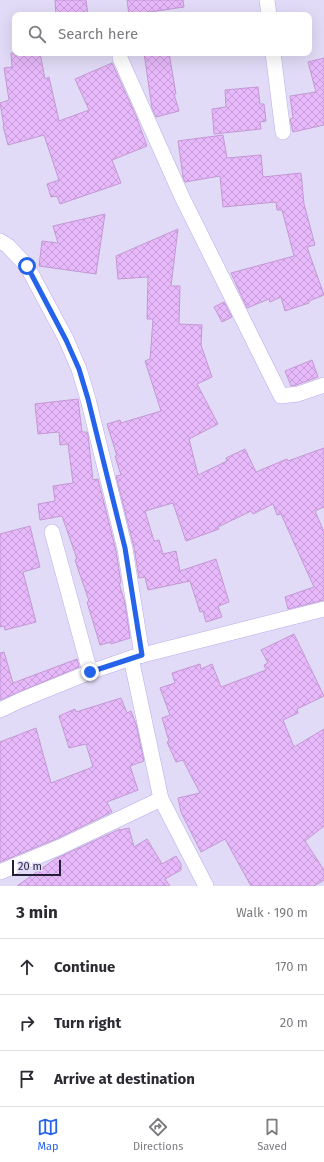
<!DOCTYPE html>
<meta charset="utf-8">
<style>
body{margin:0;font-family:"Fira Sans",sans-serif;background:#f7f7f7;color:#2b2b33}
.scale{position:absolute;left:12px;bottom:10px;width:49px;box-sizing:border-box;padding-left:4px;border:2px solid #261f39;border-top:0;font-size:11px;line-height:14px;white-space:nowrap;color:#261f39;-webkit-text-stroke:3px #e2dbf7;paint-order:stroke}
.stop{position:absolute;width:12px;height:12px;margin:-9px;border:3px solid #2563eb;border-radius:50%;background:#fff}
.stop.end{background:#2563eb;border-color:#fff;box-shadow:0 1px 4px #0008}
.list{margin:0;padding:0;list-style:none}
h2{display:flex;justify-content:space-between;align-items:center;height:52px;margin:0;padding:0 16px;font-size:17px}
h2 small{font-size:13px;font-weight:400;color:#7c7c81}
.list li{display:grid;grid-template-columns:26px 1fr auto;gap:12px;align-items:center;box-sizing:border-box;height:56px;padding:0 16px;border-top:1px solid #e1e1e2}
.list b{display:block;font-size:15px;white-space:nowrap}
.list em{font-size:13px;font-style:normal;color:#7c7c81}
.icon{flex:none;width:22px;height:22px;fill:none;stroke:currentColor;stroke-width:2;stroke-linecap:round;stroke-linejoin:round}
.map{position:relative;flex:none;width:324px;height:886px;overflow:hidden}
.search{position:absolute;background:#fff;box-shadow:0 4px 16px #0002;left:12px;right:12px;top:12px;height:44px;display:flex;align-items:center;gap:10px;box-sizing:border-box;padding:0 14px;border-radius:8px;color:#7c7c81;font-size:15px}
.sheet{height:220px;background:#fff}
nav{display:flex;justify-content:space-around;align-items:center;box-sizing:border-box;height:56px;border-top:1px solid #e1e1e2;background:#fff;font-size:11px;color:#7c7c81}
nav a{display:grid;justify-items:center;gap:2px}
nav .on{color:#2563eb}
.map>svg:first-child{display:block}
</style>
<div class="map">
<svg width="324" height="886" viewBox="0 0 324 886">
<defs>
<pattern id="building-cross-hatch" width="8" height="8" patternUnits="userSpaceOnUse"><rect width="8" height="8" fill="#e7b8fa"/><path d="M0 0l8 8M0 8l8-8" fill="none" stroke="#c69ed7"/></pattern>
</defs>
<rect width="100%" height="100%" fill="#e2dbf7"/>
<g fill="url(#building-cross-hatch)" stroke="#c398d4">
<path d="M55,0h31l2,15h-32z"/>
<path d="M127,0h56l1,7 -55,8z"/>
<path d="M11,53h29l5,26 4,-2 10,44 30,-11 -14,-31 37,-16 24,53 11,30 -35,14 9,23 -61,21 -3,-8 -6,1 -4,-13 12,-4 -15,-45 -36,10 -5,-19h1l-4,-23 9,-3 -5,-32 8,-1z"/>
<path d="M144,53h25l7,41h-2l5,17 -23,6 -4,-9z"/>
<path d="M324,58v67l-31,7 -3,-13 3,-1 -3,-22 26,-4 -8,-30z"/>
<path d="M258,87l2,17h4l2,17 -6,1 1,7 -47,5 -2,-25 14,-2 -1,-17z"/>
<path d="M223,135l4,23 34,-3 2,22 38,-4 3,31 11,41 -8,2 17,48 -15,6v2l-24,8 -4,-14 -11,5 -1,-3 -22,9 -16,-35 63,-17 -12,-46h-5l-1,-8 -53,5 -3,-31 -35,6 -2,-5 -5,-36z"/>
<path d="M105,214l-9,60 -57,-8 3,-25 16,2 -5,-17z"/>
<path d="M178,229l-7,57h9l-1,38 23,1 -1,20 11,32 -15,7 21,40 -29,15 9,36 29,-14 -1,-3 19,-9 11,23 31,-13 1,2 36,-13v59l-9,4 9,21v68l-36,9 -3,-12 29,-10 -33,-73 -4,1 -4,-11 -20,10 -2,-3 -33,16 1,2 -33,12 -13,-38 -28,8 9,30 5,-1 4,14 13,-3 4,20 36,-12 13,43 -11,4 4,11 -16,5 -3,-11 -3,1 -10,-31 -42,9 -3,-13 -6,1 -5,-31 -18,-71 5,-1 -6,-19h2l-10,-32 13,-4 1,3 40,-12 -16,-50 5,-2 3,-40h-6l1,-42 -30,2 -2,-23z"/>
<path d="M224,302l8,15 -10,5 -8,-15z"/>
<path d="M312,360l6,17 -22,8 -5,1 -6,-15z"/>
<path d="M78,399l4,33h5l1,3 5,45 5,-1 18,72 5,32h-2l6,20 5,35 -19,6v-2l-11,3 -13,-43 2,-1 -14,-41 2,-1 -15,-43 -22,4 -2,-16 17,-3 -2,-15 20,-3 -5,-39 -8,1 -1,-13 -21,2 -3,-30z"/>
<path d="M30,526l10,41 -17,5 13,50 -31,8 -1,-4 -4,1v-93z"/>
<path d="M294,634l30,62 -27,13 1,4 -15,7 11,27 30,-18v97l-19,15 19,29v10l-10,6h-63l-26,-47 -24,13 -20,-40 -3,-14 22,-5 -17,-33 -7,2 -9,-20 2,-1 -7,-23 8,-3 -10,-27 15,-5 -3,-10 28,-9 1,5 11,-5 9,23 45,-17 -2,-5 4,-2 -7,-13z"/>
<path d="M4,652l9,31 64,-24 2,8 -79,33v-47z"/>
<path d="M121,698l6,15 4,-2 5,13 8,37 -14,5 8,24 -31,12 5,10 -56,27 -56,23v-120l36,-14 15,55 42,-16 -7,-23 -17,4 -10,-32 16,-7 1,3z"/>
<path d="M129,828l5,19 13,-8 15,25 14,-8 5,8v6l-16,9 5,7h-153l38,-27 65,-30v1z"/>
</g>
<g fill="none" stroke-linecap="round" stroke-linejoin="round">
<defs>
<g id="street">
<path d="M267,0l2,15"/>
<path d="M273,53l10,79"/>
<path d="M120,58l62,139 99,199 17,-2 26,-9"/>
<path d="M0,241l8,5 19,20 39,73 13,30 9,30 37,150 17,106"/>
<path d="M52,532l38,140"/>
<path d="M131,658l30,141 45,87"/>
<path d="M0,710l21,-10 69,-28 41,-14 193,-49"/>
<path d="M0,872l60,-25 101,-48"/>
</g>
</defs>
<use href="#street" stroke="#bbaaed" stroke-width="16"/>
<use href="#street" stroke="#fff" stroke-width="15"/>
</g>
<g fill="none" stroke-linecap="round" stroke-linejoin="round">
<path stroke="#2563eb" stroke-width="5" d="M27,266l39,74 13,29 9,30 37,149 17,107 -52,17"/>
</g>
</svg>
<div class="scale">20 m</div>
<div class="stop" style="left:27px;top:266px"></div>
<div class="stop end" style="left:90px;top:672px"></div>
<div class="search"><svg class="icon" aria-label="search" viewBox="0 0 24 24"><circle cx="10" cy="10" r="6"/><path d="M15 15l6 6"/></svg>Search here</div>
</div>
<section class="sheet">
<h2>3 min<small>Walk · 190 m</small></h2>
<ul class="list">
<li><svg class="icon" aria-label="ahead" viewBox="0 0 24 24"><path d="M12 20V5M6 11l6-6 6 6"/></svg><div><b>Continue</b></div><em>170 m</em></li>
<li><svg class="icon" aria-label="right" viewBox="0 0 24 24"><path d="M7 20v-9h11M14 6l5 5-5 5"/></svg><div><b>Turn right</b></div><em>20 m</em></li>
<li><svg class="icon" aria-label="arrive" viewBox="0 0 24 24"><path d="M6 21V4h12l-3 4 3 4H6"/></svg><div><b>Arrive at destination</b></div></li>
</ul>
</section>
<nav>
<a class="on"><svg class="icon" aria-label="map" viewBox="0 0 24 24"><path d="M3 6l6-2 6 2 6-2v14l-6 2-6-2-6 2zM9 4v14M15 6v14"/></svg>Map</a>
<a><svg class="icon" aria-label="directions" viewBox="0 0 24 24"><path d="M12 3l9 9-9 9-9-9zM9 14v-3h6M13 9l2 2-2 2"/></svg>Directions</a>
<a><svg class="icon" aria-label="saved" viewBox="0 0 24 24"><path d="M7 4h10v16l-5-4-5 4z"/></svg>Saved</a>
</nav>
